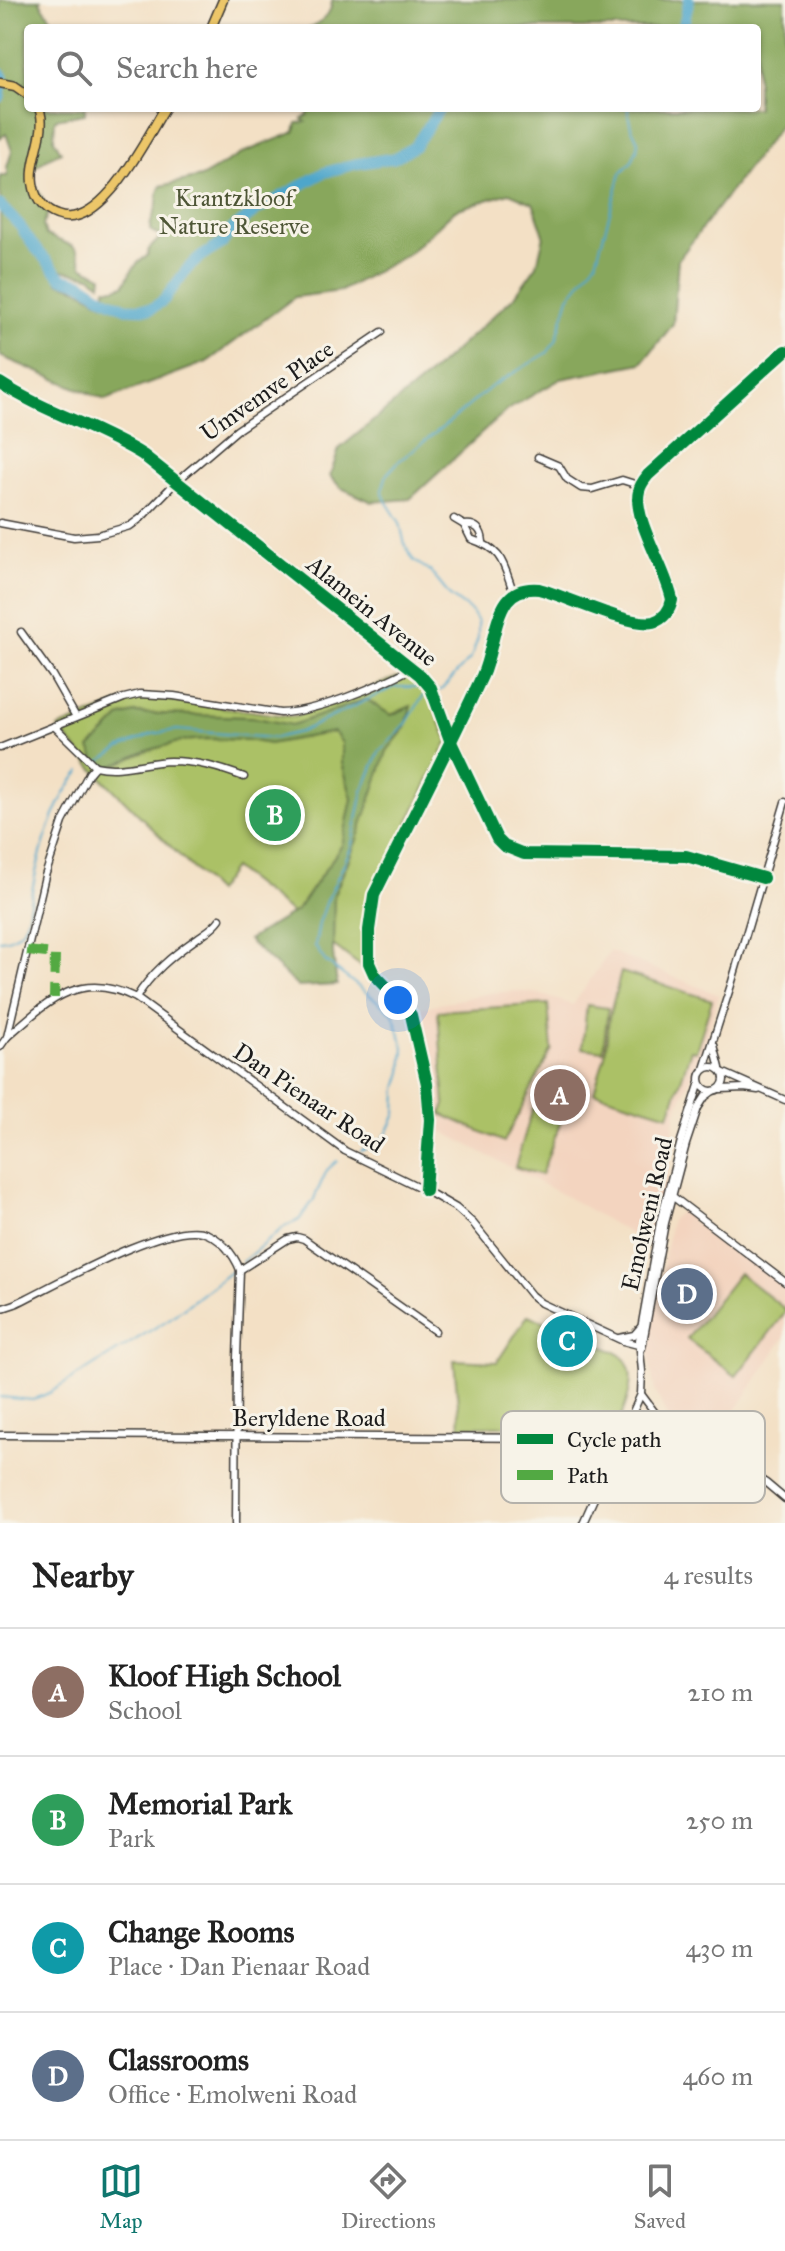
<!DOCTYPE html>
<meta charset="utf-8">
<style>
body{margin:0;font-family:"IM FELL Great Primer",serif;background:#f6f6f6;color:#222}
.you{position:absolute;left:398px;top:1000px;width:28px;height:28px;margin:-20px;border:6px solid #fff;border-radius:50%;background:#1a73e8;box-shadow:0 0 0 12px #1a73e833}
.badge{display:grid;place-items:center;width:52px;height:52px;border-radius:50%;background:#0f766e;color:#fff;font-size:26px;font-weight:700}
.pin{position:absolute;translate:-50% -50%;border:4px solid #fff;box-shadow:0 2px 8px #0006}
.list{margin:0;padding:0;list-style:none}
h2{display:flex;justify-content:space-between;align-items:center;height:104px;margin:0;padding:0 32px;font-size:34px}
h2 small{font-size:26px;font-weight:400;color:#767676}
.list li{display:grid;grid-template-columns:52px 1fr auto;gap:24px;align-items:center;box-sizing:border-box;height:128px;padding:0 32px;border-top:2px solid #e0e0e0}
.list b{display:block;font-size:30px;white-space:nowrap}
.list p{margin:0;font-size:26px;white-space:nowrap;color:#767676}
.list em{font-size:26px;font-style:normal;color:#767676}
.icon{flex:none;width:44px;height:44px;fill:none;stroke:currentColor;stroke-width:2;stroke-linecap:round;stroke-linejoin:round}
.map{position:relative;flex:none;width:785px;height:1523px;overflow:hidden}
.search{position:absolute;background:#fff;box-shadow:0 2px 6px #0004;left:24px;right:24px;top:24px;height:88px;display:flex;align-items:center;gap:20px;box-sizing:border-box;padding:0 28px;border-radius:8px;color:#767676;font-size:30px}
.sheet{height:616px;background:#fff}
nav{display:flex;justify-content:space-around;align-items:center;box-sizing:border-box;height:112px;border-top:2px solid #e0e0e0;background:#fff;font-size:22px;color:#767676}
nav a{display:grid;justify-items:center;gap:4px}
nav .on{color:#0f766e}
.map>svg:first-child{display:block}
</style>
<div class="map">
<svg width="785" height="1523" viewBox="0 0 785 1523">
<rect width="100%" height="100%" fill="#f7f3e8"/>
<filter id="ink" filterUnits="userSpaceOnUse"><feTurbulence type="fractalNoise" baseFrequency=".0125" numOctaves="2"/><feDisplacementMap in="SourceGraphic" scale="16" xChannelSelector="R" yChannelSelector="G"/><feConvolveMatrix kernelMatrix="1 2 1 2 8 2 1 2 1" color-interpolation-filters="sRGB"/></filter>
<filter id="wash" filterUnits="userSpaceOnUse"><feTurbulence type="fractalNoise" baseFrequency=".006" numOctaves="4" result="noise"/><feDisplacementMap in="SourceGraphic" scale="32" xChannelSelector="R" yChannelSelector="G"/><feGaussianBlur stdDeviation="1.8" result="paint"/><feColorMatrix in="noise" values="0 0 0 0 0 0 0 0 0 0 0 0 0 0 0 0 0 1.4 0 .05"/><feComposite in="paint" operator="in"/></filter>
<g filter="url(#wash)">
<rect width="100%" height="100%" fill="#f3e0c5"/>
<g fill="#f3d4bf">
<path d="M610,951l109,44 -17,56 -26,60 -3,21 5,2 -10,34v7l-12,43 -12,24 -68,-40 -138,-73 1,-13 -2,-19 -17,-89 69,-15 29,-2 21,3 34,11z"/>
<path d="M681,1211l10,6 1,5 4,2 2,-2 6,6 2,7 25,17 2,-1 7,4 4,-1 41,33v49l-46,70 -31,40 -23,-10 -14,-14 -16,-31 -7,-41 23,-130z"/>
</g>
<g fill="#abc166" stroke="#646e41" stroke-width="2">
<path d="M415,673l6,2 27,66 -80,164 -5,63 -130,-100 -17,24 -117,-117 -41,-47 79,-32 157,21 112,-43z"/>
<path d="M621,972l91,28 -16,51 -5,-1 -22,65 -75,-23 11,-37 4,-37z"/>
<path d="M548,1004l4,45 -48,93 -63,-28 4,-9 -7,-94z"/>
<path d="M587,1005l21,3 -5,43 -21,-3z"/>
<path d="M533,1108l29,10 -21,57 -26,-8z"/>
<path d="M739,1273l46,36v4l-49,63 -49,-37z"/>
<path d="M528,1315l88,37c2,2 9,7 10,9 12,17 -2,49 -9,65h-157l-6,-66 43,2z"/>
</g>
<g fill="#88a75b" stroke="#52623c" stroke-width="2">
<path d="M0,0h41l-1,2 18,26h-30v80h57v6l-30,5 -1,20 7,13 -13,6 -16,12v9l17,32 -6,14 3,10 27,11 4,4 6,17 19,9 -1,8 -11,-8 -28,-6 -3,1 -1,11 20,7 25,14 3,-15h10l8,-3c6,-13 11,-22 23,-29l2,-7 12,-12 -11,-7c0,-10 5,-16 7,-26 1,-8 -1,-11 4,-18l40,-9 44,-25 50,-20 2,-9 9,-1 -4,-3 5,-3 4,-8h446v-80h-447c12,-7 22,-14 22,-28h453v119l-107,141 -5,64 -31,39 -81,16 -54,31 -97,89 -38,3 -31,-14 -11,-12 9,-27 85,-70 91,-83 22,-31 7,-30 -11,-32 -24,-10 -54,17 -47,44 -67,37 -46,6 -88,65 -102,38 -105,-44v-180h7v-9l5,-16 -6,-17 -6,4z"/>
<path d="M366,699l25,16 20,-9 -5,21 -19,24 -30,89 -23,55 -1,59 4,31 -39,2 -50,-47 49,-30 45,-65 10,-46 -10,-36v-20l-8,-11 -65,12 -22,-4 -40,-1 -25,2 -35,10 -36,16 -14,-3 -7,-16 32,-32 13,-3 117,4 40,8z"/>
</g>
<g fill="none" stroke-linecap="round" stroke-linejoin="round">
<g stroke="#4ea6cb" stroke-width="2">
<path d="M99,762l21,-14 32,-14 25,-4 97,8 26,-6 94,-45h22l13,4"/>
<path d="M0,940c11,-1 21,-6 25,-16 5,-11 5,-26 8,-38 7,-35 23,-89 48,-115"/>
<path d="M361,1151l19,-8 7,-10 9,-19 1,-26 5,-16 2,-24 -11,-35 -68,-52 -10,-15 4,-23 8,-22 24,-53 12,-57 16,-39 27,-28 17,-28 8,-5 10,-1 30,-32 7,-20v-16l-6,-10 -22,-16 -21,-26 -15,-9 -9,-16 -5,-22 -14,-22 -4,-11 5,-16 12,-13 53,-41 40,-34 55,-33 9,-12 13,-44 27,-35 25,-89 11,-12 5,-12 1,-8 -7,-14 -3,-13v-6"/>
<path d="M242,1262l42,-35 15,-7 14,-19 14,-31 10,-9"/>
<path d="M0,1397l33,3 18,-8 118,-73 64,-49"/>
</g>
<g stroke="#4ea6cb" stroke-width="11">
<path d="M683,28l6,-28"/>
<path d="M0,72l3,5 -3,20"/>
<path d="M0,205l20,21 12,18 30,34 20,5 22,15 22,10 25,1 13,-9 24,-32 14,-12 20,-12 9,-14 28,-21 64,-36 32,-9 39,-6 21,-12 25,-38"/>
</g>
</g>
</g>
<g filter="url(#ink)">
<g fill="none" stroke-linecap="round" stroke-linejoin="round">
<defs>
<g id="minor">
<path d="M0,383c45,29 98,44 143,72l277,220 11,13 19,52 47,99 7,7 20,8 162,2 77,22"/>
<path d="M538,457l21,9 8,13 14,9 11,1 30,-9 19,6"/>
<path d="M454,519l10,6 7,14c33,11 32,25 43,55"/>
<path d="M0,523l74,14 24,-2 32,-9 11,-8 35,-36 61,-52 145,-98"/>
<path d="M464,525c12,-2 18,5 19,17"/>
<path d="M21,632l31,43 24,42"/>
<path d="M0,748l124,-50 16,-4 34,2 106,17c37,-1 99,-27 132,-45"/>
<path d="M95,766c25,6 50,-4 75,-5 27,0 50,7 74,16"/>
<path d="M136,998c15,-25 36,-42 60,-59 9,-7 17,-10 24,-20"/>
<path d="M7,1037c41,-36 73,-68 129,-39l209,153 80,39 31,18 17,15 58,72 10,8 82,38 19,5"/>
<path d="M714,1045l6,23"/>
<path d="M0,1047l7,-10 38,-161 18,-54 26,-49 6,-7 -41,-40"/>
<circle cx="712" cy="1079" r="12"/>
<path d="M704,1069l27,-84 54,-183"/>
<path d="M722,1072l63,28"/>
<path d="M721,1089l23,-1 14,2"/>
<path d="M425,1190l5,-70 -3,-36 -16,-69 -8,-11 -29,-30 -5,-11v-33l5,-35c36,-73 74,-145 108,-219 10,-22 12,-57 25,-75 8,-11 20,-13 32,-12 26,7 92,38 114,33 11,-3 17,-12 19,-22 -5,-30 -40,-81 -33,-109 1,-6 5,-11 9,-16l137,-124"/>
<path d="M672,1196l113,86"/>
<path d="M240,1270l48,-31 9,-2 7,2 131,92"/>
<path d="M0,1309l15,-5c40,-19 147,-81 187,-72 18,5 32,22 38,38l-3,87 -1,166"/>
<path d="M619,1338l15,-3 6,-7"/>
<path d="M642,1348l23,-125 21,-79 12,-36 7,-11 8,-6"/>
<path d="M641,1394l27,36 11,9 67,31 20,13 19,16"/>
<path d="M0,1435l588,3 29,6"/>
<path d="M583,1523l58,-129 1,-23 -3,-31 21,-118 21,-81 19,-59"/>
</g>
<g id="major">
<path d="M211,28l12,-28"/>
<path d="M0,83l15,3 13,9"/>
<path d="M39,108c10,25 -12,53 -5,80 2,12 11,23 23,27 44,18 89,-77 108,-107"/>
</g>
</defs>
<use href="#minor" stroke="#3c3935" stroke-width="9"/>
<use href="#major" stroke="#3c3935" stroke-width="11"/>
<use href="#minor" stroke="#fff" stroke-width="6"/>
<use href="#major" stroke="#ecc669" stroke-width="8"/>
<path stroke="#52a943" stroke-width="10" stroke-dasharray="20 10" stroke-linecap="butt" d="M27,951l28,3 -1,44"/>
<defs>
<g id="cycleway">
<path d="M0,383c45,29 98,44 143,72l277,220 11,13 19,52 47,99 7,7 20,8 162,2 77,22"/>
<path d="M425,1190l5,-70 -3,-36 -16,-69 -8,-11 -29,-30 -5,-11v-33l5,-35c36,-73 74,-145 108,-219 10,-22 12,-57 25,-75 8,-11 20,-13 32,-12 26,7 92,38 114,33 11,-3 17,-12 19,-22 -5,-30 -40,-81 -33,-109 1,-6 5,-11 9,-16l137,-124"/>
</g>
</defs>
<use href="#cycleway" stroke="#f7f3e8" stroke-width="17"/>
<use href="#cycleway" stroke="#00873e" stroke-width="12"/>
</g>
</g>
<g text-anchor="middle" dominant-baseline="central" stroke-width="6" stroke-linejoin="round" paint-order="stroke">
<g font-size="24" fill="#4e5636" stroke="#f7f3e8">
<text x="234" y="198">Krantzkloof<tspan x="234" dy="28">Nature Reserve</tspan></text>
</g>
<g font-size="24" fill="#1c1c1c" stroke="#f7f3e8">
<text transform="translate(267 391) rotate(-35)">Umvemve Place</text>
<text transform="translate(372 611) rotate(39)">Alamein Avenue</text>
<text transform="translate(309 1098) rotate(34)">Dan Pienaar Road</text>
<text transform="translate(647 1214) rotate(-77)">Emolweni Road</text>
<text x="309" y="1418">Beryldene Road</text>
</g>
</g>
<rect x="501" y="1411" width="264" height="92" rx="12" fill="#f7f3e8" stroke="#b5b2ab" stroke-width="2"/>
<rect x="517" y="1434" width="36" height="10" fill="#00873e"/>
<rect x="517" y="1470" width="36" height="10" fill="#52a943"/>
<g font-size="22" fill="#1c1c1c">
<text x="567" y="1447">Cycle path</text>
<text x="567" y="1483">Path</text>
</g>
</svg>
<div class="you"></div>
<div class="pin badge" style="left:560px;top:1095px;background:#8d6e63">A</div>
<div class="pin badge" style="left:275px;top:815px;background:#2e9e5b">B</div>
<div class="pin badge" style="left:567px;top:1341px;background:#0f9aa8">C</div>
<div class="pin badge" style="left:687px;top:1294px;background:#5c6f8a">D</div>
<div class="search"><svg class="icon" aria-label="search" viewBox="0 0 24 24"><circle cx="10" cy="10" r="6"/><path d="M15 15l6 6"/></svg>Search here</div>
</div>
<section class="sheet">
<h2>Nearby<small>4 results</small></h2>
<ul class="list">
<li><span class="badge" style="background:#8d6e63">A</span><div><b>Kloof High School</b><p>School</p></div><em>210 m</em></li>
<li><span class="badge" style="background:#2e9e5b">B</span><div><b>Memorial Park</b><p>Park</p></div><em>250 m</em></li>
<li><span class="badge" style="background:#0f9aa8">C</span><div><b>Change Rooms</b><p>Place · Dan Pienaar Road</p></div><em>430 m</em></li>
<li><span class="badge" style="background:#5c6f8a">D</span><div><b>Classrooms</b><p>Office · Emolweni Road</p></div><em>460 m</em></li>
</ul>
</section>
<nav>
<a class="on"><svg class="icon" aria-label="map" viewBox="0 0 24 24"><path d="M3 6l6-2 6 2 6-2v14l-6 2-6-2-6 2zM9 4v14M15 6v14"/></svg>Map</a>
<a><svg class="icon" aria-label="directions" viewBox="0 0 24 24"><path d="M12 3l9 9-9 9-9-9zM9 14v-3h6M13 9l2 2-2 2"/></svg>Directions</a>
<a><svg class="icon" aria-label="saved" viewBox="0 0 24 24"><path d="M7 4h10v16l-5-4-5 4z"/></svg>Saved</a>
</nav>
